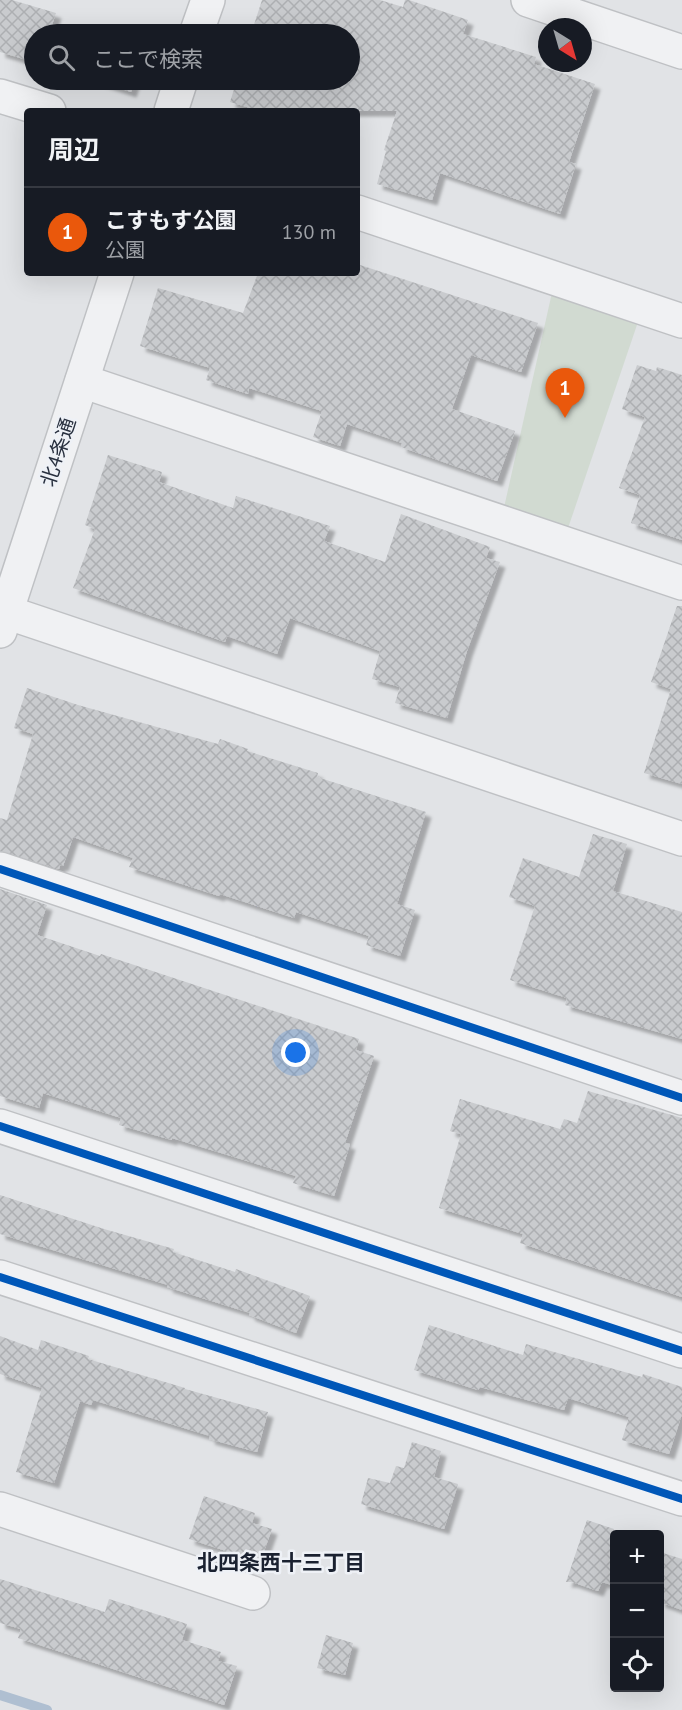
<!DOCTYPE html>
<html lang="ja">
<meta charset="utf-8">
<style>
body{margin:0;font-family:"PT Sans","Noto Sans JP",sans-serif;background:#20242c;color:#f1f3f6}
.controls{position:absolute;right:18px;bottom:18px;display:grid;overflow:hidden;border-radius:6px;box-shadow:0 6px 24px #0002}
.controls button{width:54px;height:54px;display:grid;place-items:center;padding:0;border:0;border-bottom:2px solid #363941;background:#171b24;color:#f1f3f6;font:30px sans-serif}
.compass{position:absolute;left:538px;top:18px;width:54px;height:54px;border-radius:50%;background:#171b24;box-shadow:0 6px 24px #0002;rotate:143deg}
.you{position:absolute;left:296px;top:1053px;width:21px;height:21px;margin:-15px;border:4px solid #fff;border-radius:50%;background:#1a73e8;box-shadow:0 0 0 9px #1a73e833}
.badge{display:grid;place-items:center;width:39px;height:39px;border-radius:50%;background:#ea580c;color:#fff;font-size:20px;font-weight:700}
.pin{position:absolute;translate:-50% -50px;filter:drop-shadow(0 2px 3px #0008)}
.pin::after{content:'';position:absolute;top:32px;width:21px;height:18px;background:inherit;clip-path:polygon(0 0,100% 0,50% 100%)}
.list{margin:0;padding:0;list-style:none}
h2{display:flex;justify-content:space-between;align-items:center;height:78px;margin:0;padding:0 24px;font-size:26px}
h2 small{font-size:20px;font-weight:400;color:#9ea1a6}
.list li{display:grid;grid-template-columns:39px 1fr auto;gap:18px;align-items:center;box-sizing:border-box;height:90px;padding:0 24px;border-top:2px solid #363941}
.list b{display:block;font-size:22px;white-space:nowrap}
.list p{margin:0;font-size:20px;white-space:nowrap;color:#9ea1a6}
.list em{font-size:20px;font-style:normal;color:#9ea1a6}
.icon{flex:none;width:33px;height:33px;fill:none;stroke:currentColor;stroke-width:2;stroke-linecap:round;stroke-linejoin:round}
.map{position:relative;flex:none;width:682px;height:1710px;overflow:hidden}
.search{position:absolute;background:#171b24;box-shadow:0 6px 24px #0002;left:24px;top:24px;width:336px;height:66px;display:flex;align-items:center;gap:15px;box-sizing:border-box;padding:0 21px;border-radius:33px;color:#9ea1a6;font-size:22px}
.panel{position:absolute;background:#171b24;box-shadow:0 6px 24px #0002;left:24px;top:108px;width:336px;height:168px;border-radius:6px}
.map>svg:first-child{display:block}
</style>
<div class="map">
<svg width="682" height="1710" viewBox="0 0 682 1710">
<defs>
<pattern id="building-cross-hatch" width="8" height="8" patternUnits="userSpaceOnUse" patternTransform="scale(1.5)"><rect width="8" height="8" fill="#c9cbce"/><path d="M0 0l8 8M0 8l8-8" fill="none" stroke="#adafb2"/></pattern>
<filter id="shadow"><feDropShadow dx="5.5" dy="5.5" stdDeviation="1.5" flood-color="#0004"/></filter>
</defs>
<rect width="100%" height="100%" fill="#e1e3e6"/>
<path fill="#d1dad1" d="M553,288l87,28 -76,224 -63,-19z"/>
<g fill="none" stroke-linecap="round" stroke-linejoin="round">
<path stroke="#afbfd1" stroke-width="10" d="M0,1695l47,15"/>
</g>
<g fill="url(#building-cross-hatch)" filter="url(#shadow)">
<path d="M0,0h12l44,13 -7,21h-15v28l-34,-10z"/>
<path d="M262,0h118l23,7 2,-7h4l59,20 -5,14 73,23 -2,7 61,20 -26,78 7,2 -16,50 -120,-41 -8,27 -55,-16 9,-33 -2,-1 13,-39h-137l-30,-9 7,-22h113v-46h-99z"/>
<path d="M118,26l28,8h-31z"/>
<path d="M101,80h34l-4,12 -31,-10z"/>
<path d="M357,264l181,59 -17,49 -50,-17 -19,54 63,22 -18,50 -96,-34 1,-4 -55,-19 -7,22 -27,-9 9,-26 -73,-23 -1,6 -42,-14 4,-12 -70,-22 18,-58 85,25 15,-40h99z"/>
<path d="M637,365l19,6 1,-4 25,8v165l-51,-17 9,-28 -21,-7 26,-71 -23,-8z"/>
<path d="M108,455l54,17 -3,10 74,26 3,-12 94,30 -6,15 61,21 16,-48 89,33 -4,11 14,4 -33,89 -20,67 -52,-15 5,-16 -28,-8 8,-28 -90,-33 -13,36 -50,-18 -2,6 -152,-54 22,-59 -10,-4z"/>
<path d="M677,606h5v178l-38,-11 27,-84 -20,-7z"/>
<path d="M27,688l51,17 140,39 2,-5 28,10 -1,2 71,22 -1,4 109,35 -29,92 18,6 -15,46 -34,-11 3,-9 -73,-24 -2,6 -74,-24 -1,2 -90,-29 4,-9 -60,-21 -10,29 -3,-1 -1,4 -59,-18v-33l7,2 26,-86 -19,-6z"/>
<path d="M593,834l34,10 -14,47 69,21v127l-117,-34 2,-7 -57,-18 25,-74 -26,-9 14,-39 56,19z"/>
<path d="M0,889l47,16 -10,30 63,21 1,-2 258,85 -3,11 18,6 -29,87 5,1 -16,52 -41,-13 3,-7 -124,-38v2l-53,-15 2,-7 -78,-25 -4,15 -39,-12z"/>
<path d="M588,1091l94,27v179l-162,-54 3,-9 -84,-26 22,-74 -11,-3 10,-32 100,30 4,-10 13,4z"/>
<path d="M0,1195l104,34 70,20 -1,3 62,20 1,-3 74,27 -14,37 -47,-18 1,-2 -83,-26 1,-2 -168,-51z"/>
<path d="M429,1325l94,30 3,-11 116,33 1,-3 39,13v27l-13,40 -47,-14 7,-23 -61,-19 -4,12 -84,-23 -2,3 -64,-20z"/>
<path d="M0,1336l38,14 3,-10 48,16 -1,3 97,29v1l83,23 -11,40 -48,-13 1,-3 -117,-36 -2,5 -11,-4 -26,82 -38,-11 26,-84 -42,-14z"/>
<path d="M412,1442l29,9 -7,26 24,7 -14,45 -83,-25 7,-26 22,5 6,-17 8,2z"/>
<path d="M204,1496l51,17 -3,10 20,6 -12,33 -71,-23z"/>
<path d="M587,1520l27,9 -2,8 3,1v48l-13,-4 -4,9 -26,-9h-6z"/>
<path d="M660,1552l22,7v51l-22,-8z"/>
<path d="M0,1579l105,33 4,-13 78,25 -5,16 39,12 -3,9 19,5 -13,39 -206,-67 3,-9 -21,-6z"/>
<path d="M326,1635l27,8 -8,32 -28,-7z"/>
</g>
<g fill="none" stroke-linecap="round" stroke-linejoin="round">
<defs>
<g id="minor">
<path d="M528,0l154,52"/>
<path d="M0,96l49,15"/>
<path d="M357,212l325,109"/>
<path d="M82,381l600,202"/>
<path d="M6,612l676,227"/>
<path d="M0,869l682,229"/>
<path d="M0,1126l682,225"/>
<path d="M0,1277l682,222"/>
<path d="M0,1509l253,84"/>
</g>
<g id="tertiary">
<path d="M196,34l12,-34"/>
<path d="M171,111l10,-31"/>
<path d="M0,631l117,-358"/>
</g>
</defs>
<use href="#minor" stroke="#bfc1c4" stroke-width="36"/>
<use href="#tertiary" stroke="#bfc1c4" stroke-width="36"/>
<use href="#minor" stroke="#f0f1f3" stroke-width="33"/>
<use href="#tertiary" stroke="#f0f1f3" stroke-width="33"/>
<defs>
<g id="cycleway">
<path d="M0,869l682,229"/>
<path d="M0,1126l682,225"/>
<path d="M0,1277l682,222"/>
</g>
</defs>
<use href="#cycleway" stroke="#eef1f6" stroke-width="11"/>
<use href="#cycleway" stroke="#0057b8" stroke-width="8"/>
</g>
<g text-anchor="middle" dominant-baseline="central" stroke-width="5" stroke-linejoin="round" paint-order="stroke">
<g font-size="20" fill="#28303f" stroke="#eef1f6">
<text transform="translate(58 452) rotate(-72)">北4条通</text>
</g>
<g font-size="21" font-weight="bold" fill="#1a2130" stroke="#eef1f6">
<text x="281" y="1562">北四条西十三丁目</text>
</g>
</g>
</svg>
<div class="controls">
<button>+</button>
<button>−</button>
<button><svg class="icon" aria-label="locate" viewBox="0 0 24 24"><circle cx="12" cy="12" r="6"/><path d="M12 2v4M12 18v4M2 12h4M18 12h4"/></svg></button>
</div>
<svg class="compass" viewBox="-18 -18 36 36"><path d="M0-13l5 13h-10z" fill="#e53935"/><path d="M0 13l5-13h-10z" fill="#9ea1a6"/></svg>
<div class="you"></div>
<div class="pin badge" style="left:565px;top:418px">1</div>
<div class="search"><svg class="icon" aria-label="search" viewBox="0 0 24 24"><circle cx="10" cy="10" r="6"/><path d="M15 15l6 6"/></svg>ここで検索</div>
<section class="panel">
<h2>周辺<small></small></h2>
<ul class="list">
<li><span class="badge">1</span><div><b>こすもす公園</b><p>公園</p></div><em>130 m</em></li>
</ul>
</section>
</div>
